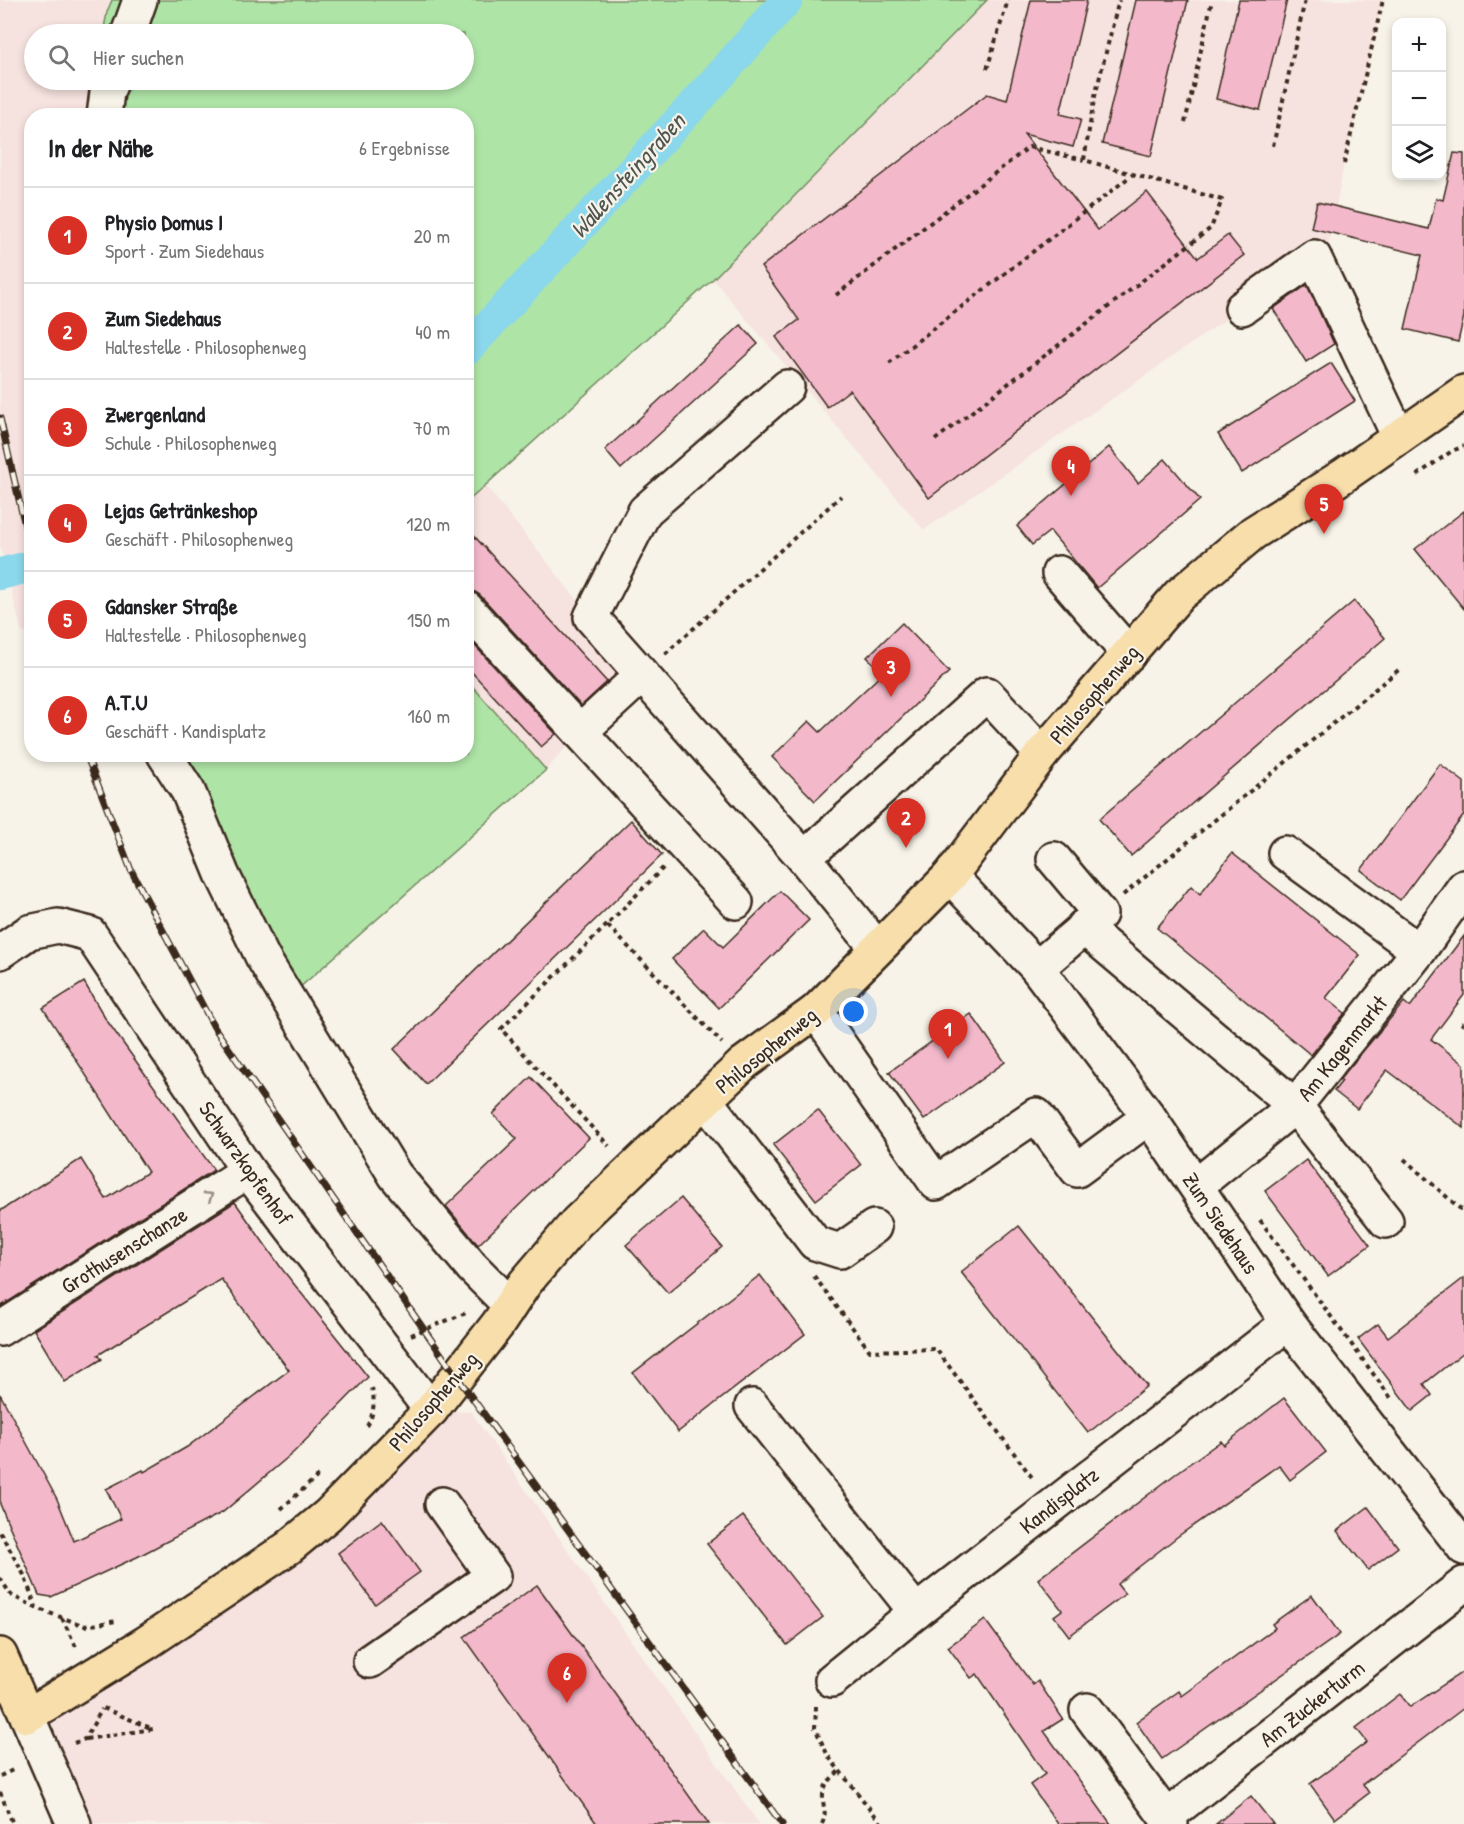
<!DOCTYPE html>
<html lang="de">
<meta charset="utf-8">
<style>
body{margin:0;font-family:"Patrick Hand",sans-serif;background:#f6f6f6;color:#202124}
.controls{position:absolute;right:18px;top:18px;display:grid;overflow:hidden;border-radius:12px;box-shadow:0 3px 9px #0003}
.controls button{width:54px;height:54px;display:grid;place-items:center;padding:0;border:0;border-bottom:2px solid #e0e0e0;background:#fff;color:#202124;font:30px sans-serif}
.you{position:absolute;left:854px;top:1012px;width:21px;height:21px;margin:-15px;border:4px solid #fff;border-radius:50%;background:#1a73e8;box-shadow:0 0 0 9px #1a73e833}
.badge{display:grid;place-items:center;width:39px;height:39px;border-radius:50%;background:#d93025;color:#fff;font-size:20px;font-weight:700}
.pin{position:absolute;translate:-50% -50px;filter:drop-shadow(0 2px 3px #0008)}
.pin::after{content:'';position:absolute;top:32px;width:21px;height:18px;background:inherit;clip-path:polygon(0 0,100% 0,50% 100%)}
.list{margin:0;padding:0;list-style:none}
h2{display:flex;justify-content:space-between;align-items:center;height:78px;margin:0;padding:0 24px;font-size:26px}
h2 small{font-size:20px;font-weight:400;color:#757577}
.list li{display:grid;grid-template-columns:39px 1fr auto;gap:18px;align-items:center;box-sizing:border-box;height:96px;padding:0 24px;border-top:2px solid #e0e0e0}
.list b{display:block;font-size:22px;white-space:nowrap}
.list p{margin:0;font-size:20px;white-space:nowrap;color:#757577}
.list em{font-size:20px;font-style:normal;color:#757577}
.icon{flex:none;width:33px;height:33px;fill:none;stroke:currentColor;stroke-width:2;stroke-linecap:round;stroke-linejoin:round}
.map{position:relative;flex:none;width:1464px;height:1824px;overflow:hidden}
.search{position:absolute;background:#fff;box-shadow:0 3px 9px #0003;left:24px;top:24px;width:450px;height:66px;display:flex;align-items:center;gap:15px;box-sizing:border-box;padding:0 21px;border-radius:33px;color:#757577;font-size:22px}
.panel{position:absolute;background:#fff;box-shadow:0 3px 9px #0003;left:24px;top:108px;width:450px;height:654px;border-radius:24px}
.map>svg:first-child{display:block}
</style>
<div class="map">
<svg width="1464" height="1824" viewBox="0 0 1464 1824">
<rect width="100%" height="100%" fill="#f7f3e8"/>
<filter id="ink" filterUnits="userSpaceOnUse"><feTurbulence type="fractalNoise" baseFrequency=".0167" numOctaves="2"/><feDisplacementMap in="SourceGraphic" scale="12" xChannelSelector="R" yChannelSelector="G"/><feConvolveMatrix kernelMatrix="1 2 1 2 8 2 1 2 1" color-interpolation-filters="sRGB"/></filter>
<g filter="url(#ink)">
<g fill="#f6e2df">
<path d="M0,0h112l-8,34h-70v46h63l-5,35 -60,1v514l-10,3 -22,-88z"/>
<path d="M987,0h396l-39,164 -16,84 -404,282 -211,-251z"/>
<path d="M485,485l106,132 51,58 -62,57 -34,38 -79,-90 -1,-178z"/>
<path d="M431,1410l40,2 288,412h-685l-47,-108 119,-73z"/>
</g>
<g fill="#afe4a7" stroke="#758762" stroke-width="1.5">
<path d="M112,0h875l-274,279 -246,223 -1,-386h-377l6,-36h369v-46h-361l4,-22z"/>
<path d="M467,680l79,90 -248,219 -53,-99 -59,-135 280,-1z"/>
</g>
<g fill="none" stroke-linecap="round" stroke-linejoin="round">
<g stroke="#8bd7eb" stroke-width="32">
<path d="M466,350l232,-250 89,-100"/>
<path d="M0,574l32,-8"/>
</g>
</g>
<g fill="#f3b9cb" stroke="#3b2a1e" stroke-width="1.5">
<path d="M1031,0h56l-27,114 21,5 -8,28 -49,-13 74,96 49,-38 51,66 30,-23 16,20 -315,243 -79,-108 -23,17 -51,-70 23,-17 -38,-53 226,-173 20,6z"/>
<path d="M1136,0h52l-37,156 -49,-12z"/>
<path d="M1239,0h48l-27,110 -44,-11z"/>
<path d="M1454,153l10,1v162l-6,26 -53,-13 17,-74 -111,-27 6,-26 112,27 7,-31 7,2z"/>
<path d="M1307,285l27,59 -28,18 -33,-53z"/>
<path d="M741,325l17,19 -137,125 -16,-19z"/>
<path d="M1331,363l24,38 -113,72 -24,-39z"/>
<path d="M1109,447l29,36 27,-24 35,41 -103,88 -47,-57 -18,14 -15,-19z"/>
<path d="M1464,511v98l-49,-60z"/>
<path d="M466,527l141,155 -26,24 -101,-111 -8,-5h-6z"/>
<path d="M1354,601l31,37 -254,218 -32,-37z"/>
<path d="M902,623l47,49 -134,129 -43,-44 37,-36 11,11 63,-59 -16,-16z"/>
<path d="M466,636l90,98 -15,13 -75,-81z"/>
<path d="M1440,764l24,18v33l-64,85 -39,-30z"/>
<path d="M631,820l31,35 -236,229 -32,-35z"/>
<path d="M1232,853l128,102 -34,43 19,15 -34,42 -154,-127 34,-42 9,8z"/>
<path d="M780,891l29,29 -90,88 -47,-49 32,-31 19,19z"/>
<path d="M1464,936v59l-33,44 33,25v64l-77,-58 -30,39 -23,-18 8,-10 -2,-2 64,-77 6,5z"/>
<path d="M84,982l21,36 109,152 -214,137v-96l81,-52 25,40 42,-27 -105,-164z"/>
<path d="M971,1014l34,48 -81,58 -35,-48z"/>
<path d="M531,1077l58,61 -111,107 -32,-39 71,-67 -24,-25z"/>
<path d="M818,1110l43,55 -45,35 -43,-55z"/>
<path d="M1306,1160l64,85 -42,31 -63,-85z"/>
<path d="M681,1198l41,49 -54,46 -42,-48z"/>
<path d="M235,1202l47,67 86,108 -74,75 -71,60 -86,45 -86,40 -12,-2 -39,-91v-110l57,105 17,42 47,-22 -15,-30 37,-19 1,2 43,-25 102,-77 -68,-91 -123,76 4,4 -37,23 -31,-52z"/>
<path d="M1019,1226l128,160 -59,47 -127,-161z"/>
<path d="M760,1275l45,59 -127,98 -45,-59z"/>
<path d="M1464,1278v74l-40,32 8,11 -20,16 -54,-72 20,-15 10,13z"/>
<path d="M1284,1398l42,54 -36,28 -11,-15 -102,72 -60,47 8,10 -56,42 -15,-20 8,-6 -24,-31 140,-107 43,-31 3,4z"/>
<path d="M1368,1507l30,40 -30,23 -31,-39z"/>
<path d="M743,1516l80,101 -36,28 -80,-101z"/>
<path d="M382,1520l38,52 -45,32 -37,-51z"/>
<path d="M537,1585l133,184 39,55h-112l-133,-187z"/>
<path d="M1312,1595l28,39 -178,125 -26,-37 43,-31 3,5 93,-68 -3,-4z"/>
<path d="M985,1620l48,65 5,-4 25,38 -19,12 67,93h-53l-28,-39 15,-11 -68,-100 -6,4 -23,-31z"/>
<path d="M1464,1671v37l-101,76 6,9 -34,26 -25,-35 57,-42 -11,-14 44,-34 10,13z"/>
<path d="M1251,1796l22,28h-57z"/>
</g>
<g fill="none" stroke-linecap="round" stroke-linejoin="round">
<defs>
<g id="minor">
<path d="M128,34l12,-34"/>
<path d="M104,116l3,-24 5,-12"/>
<path d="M1242,308l72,-51 85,180"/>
<path d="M787,387l-142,124 -54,106 213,241 73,90"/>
<path d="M1059,573l70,81"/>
<path d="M466,608l270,294"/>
<path d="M580,732l62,-57"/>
<path d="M164,754l24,37 34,83 41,84 132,217 77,92 38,38"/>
<path d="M1285,853l134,98"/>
<path d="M804,858l183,-164 55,60"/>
<path d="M950,876l87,92 112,149 139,206 176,225"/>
<path d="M1083,927l212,179 91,115"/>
<path d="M0,952l29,-20 29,-6 32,8 158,237 183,239"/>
<path d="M1037,968l63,-54 -46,-55"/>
<path d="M816,1011l120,172 100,-68 41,55 72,-53"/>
<path d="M705,1100l110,143 25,8 34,-24"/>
<path d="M1196,1186l99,-80 124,-155 45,-64"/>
<path d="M0,1329l248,-158"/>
<path d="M752,1406l164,206"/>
<path d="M370,1661l123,-85 -51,-72"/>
<path d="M832,1680l84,-68 372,-289"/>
<path d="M1087,1710l79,107"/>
<path d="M27,1716l47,108"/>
<path d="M1171,1824l-5,-7 298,-233"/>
</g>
<path id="major" d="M0,1655l27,61 119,-73 142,-95 40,-33 103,-105 67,-86 27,-41 52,-61 166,-158 73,-53 134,-135 92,-122 137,-159 74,-62 90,-57 121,-84"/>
</defs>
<use href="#minor" stroke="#3b2a1e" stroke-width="38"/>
<use href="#major" stroke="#3b2a1e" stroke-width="38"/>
<g stroke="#3b2a1e" stroke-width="4" stroke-dasharray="4.5 4.5" stroke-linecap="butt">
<path d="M987,69l21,-69"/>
<path d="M1185,123l27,-123"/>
<path d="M1273,146l32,-146"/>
<path d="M1344,164l39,-164"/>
<path d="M836,295l193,-148 55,13"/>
<path d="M889,363l243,-188"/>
<path d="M935,440l276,-212 11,-28 -138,-40 10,-60 25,-100"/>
<path d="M1417,475l35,-24 12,-5"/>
<path d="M665,654l176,-158"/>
<path d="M663,868l-56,57 115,118"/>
<path d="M1123,895l278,-227"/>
<path d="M607,925l-106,104 108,117"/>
<path d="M1461,1023l3,2"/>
<path d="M1404,1159l60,53"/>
<path d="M1260,1220l131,178"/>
<path d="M814,1276l56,75 66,-2 98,131"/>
<path d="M411,1335l55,-22"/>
<path d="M367,1426c7,-11 8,-25 5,-38"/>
<path d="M281,1509l39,-35"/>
<path d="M0,1532l24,43 12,32"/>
<path d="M0,1578l11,17 25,13 49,18 32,-5"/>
<path d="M62,1618l15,31"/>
<path d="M816,1706l-1,22 13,28 54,68"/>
<path d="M86,1739l67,-10 -50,-21"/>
<path d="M74,1743l11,-4 17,-30"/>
<path d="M0,1776l15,-7"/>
<path d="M0,1792l13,32"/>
<path d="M822,1824c6,-13 0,-17 1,-29 0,-10 10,-18 17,-25"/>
</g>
<use href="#minor" stroke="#f7f3e8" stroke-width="33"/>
<use href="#major" stroke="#f8deab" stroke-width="33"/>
<defs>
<g id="rail">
<path d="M0,418l32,138"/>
<path d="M86,754l45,116 83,157 243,350 325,447"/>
</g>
</defs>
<use href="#rail" stroke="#3b2a1e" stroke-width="7"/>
<use href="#rail" stroke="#f7f3e8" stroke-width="4.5" stroke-dasharray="14" stroke-linecap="butt"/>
</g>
<defs><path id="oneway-chevron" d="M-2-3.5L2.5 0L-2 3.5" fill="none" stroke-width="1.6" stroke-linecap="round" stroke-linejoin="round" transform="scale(1.5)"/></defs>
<use stroke="#998e83" href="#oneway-chevron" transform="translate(209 1196) rotate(-32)"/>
</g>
<g text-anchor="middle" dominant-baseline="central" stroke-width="4.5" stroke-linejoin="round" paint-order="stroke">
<g font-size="22" fill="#3b2a1e" stroke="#f7f3e8">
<text transform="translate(1094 694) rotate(-49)">Philosophenweg</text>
<text transform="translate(1342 1048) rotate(-51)">Am Kagenmarkt</text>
<text transform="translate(766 1050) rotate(-39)">Philosophenweg</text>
<text transform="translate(246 1163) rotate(55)">Schwarzkopfenhof</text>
<text transform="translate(1221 1223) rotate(56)">Zum Siedehaus</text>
<text transform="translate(124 1250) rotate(-32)">Grothusenschanze</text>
<text transform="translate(433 1401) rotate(-49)">Philosophenweg</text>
<text transform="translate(1059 1500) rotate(-38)">Kandisplatz</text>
<text transform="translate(1312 1703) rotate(-38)">Am Zuckerturm</text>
</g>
<g font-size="24" font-style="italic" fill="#4f5551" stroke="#f7f3e8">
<text transform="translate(627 175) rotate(-48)">Wallensteingraben</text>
</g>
</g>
</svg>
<div class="controls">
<button>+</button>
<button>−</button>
<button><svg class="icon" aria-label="layers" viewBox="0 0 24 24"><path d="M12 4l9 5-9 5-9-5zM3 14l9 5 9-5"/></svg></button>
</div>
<div class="you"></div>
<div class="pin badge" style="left:948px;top:1059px">1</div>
<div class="pin badge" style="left:906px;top:848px">2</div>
<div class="pin badge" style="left:891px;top:697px">3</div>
<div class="pin badge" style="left:1071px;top:496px">4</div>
<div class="pin badge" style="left:1324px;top:534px">5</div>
<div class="pin badge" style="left:567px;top:1703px">6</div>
<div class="search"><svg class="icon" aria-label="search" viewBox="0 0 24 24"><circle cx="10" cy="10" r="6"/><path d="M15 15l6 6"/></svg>Hier suchen</div>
<section class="panel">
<h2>In der Nähe<small>6 Ergebnisse</small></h2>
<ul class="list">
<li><span class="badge">1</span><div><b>Physio Domus I</b><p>Sport · Zum Siedehaus</p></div><em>20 m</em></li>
<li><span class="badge">2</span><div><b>Zum Siedehaus</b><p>Haltestelle · Philosophenweg</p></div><em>40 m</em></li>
<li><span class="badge">3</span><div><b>Zwergenland</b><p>Schule · Philosophenweg</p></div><em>70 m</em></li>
<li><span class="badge">4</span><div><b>Lejas Getränkeshop</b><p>Geschäft · Philosophenweg</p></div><em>120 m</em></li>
<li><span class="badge">5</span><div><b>Gdansker Straße</b><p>Haltestelle · Philosophenweg</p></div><em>150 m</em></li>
<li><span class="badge">6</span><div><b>A.T.U</b><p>Geschäft · Kandisplatz</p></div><em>160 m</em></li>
</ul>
</section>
</div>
